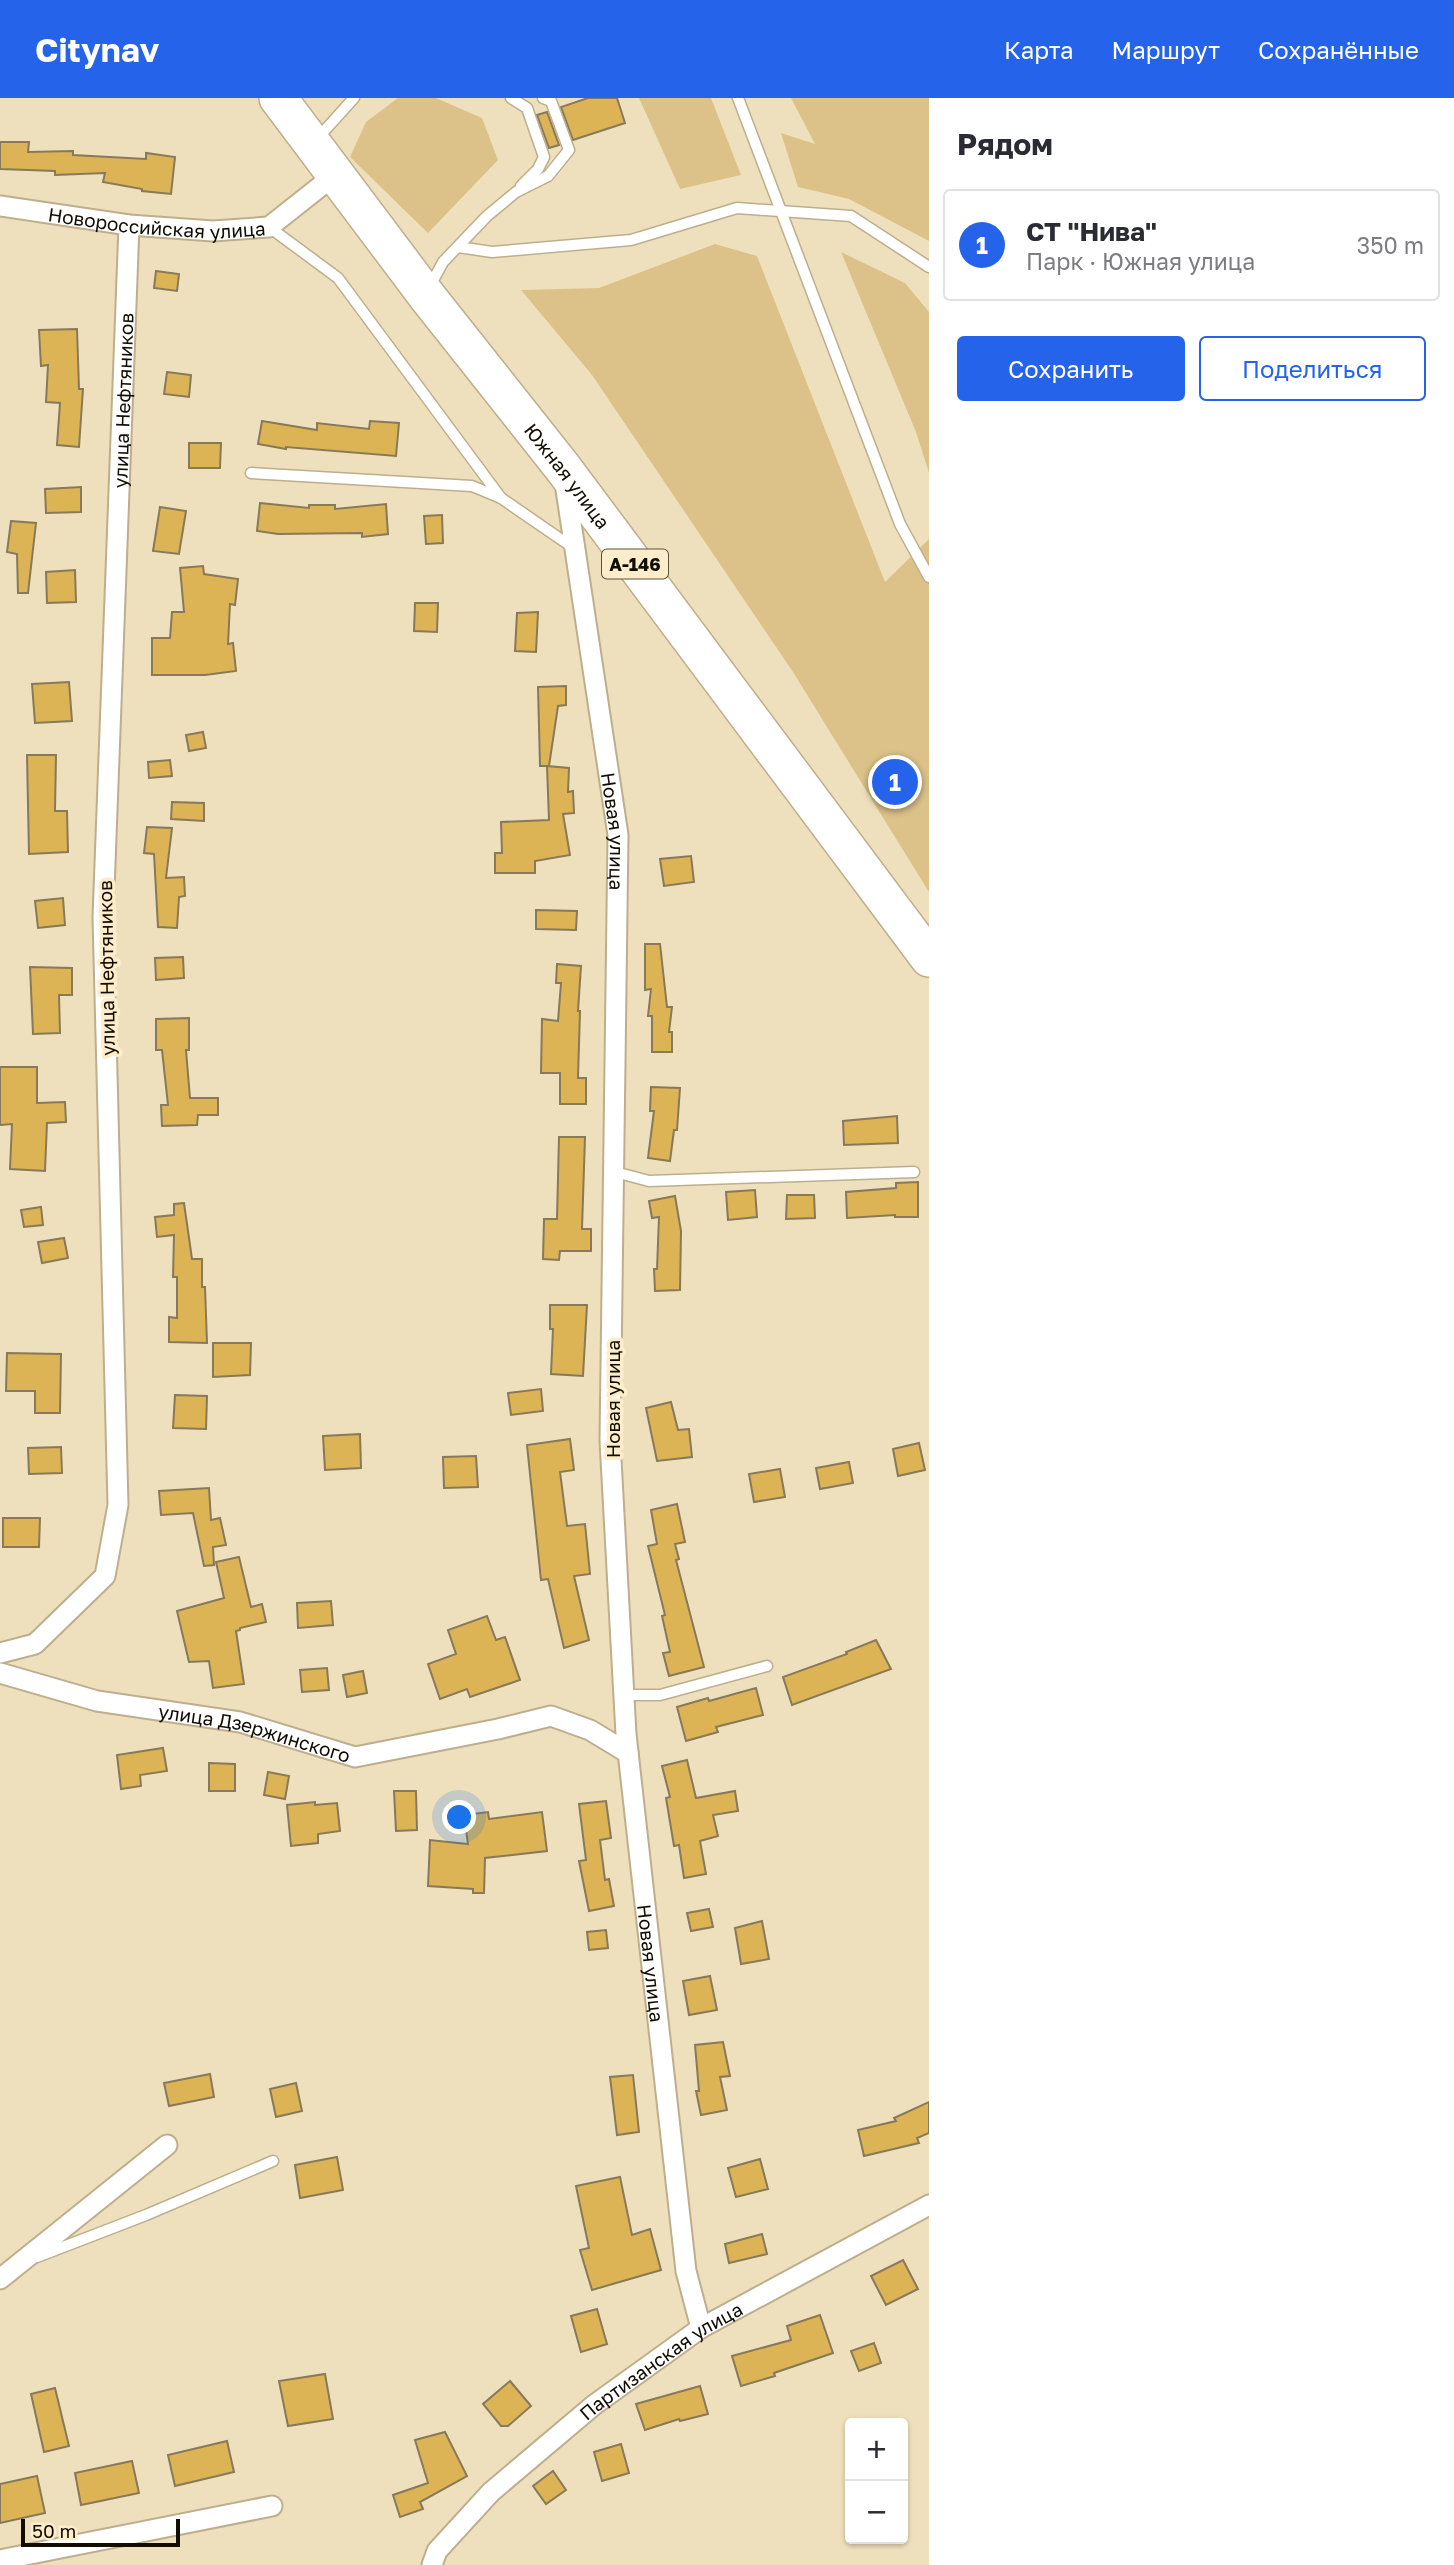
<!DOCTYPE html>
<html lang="ru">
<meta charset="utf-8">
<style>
body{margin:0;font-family:"Golos Text",sans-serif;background:#f7f7f7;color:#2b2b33}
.controls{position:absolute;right:21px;bottom:21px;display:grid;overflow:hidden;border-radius:7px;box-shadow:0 2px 5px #0004}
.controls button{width:63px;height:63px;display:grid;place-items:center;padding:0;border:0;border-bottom:2px solid #e1e1e2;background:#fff;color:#2b2b33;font:35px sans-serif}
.scale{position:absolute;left:21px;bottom:18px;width:159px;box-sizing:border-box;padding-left:7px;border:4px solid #120d03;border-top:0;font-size:19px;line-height:24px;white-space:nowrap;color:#120d03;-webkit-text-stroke:5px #fdedca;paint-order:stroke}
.you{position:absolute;left:460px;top:1720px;width:24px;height:24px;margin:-18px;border:5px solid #fff;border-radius:50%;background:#1a73e8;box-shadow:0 0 0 10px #1a73e833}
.badge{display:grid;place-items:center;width:46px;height:46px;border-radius:50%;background:#2563eb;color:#fff;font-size:23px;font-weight:700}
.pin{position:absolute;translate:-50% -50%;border:4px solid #fff;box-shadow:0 2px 7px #0006}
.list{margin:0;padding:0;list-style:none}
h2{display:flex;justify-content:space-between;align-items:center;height:91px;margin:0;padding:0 28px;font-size:30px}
h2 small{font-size:23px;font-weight:400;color:#7c7c81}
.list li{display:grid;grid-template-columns:46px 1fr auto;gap:21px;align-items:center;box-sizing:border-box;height:112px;margin:0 14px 14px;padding:0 14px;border:2px solid #e1e1e2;border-radius:7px}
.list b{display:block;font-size:26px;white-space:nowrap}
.list p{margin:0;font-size:23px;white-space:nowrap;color:#7c7c81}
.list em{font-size:23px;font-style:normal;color:#7c7c81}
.actions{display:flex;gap:14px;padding:21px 28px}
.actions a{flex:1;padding:16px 0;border:2px solid #2563eb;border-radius:7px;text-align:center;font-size:24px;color:#2563eb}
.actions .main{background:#2563eb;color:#fff}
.map{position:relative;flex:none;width:929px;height:2467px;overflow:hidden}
header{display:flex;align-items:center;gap:42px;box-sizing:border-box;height:98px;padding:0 35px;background:#2563eb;color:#fff}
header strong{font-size:33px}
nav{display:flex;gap:38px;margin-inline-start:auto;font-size:24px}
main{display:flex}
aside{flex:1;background:#fff}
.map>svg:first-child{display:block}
</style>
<header>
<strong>Citynav</strong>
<nav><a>Карта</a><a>Маршрут</a><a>Сохранённые</a></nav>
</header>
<main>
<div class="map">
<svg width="929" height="2467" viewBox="0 0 929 2467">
<rect width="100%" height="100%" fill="#efe0bd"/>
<g fill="#dcc288">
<path d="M398,0h38l46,20 16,42 -70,73 -78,-76 16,-35z"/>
<path d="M639,0h72l30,77 -61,14z"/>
<path d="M791,0h138v143l-80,-42 -51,-12 -17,-54 34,11z"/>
<path d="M715,146l42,12 128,326 44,-43v353l-136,-220 -201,-297 -71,-85 78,-2z"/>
<path d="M841,154l64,31 24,29v161l-13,-41z"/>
</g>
<g fill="#dcb455" stroke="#877959" stroke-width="2">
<path d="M588,0h29l8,25 -52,17 -12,-33z"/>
<path d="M547,14l12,33 -10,3 -12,-33z"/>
<path d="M0,44h29l-1,10 45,-1v4l73,4v-6l29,4 -4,37 -29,-3v-2l-39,-7 2,-9 -50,2v-4l-55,-2z"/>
<path d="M156,173l23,3 -2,17 -23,-3z"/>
<path d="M77,231l2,60h4l-4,58 -22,-2 3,-42 -14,-1 2,-37 -7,1 -2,-36z"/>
<path d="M167,274l24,3 -2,22 -25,-3z"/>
<path d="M262,323l55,9v-7l52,6 1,-8 29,2 -3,33 -110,-9v2l-28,-5z"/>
<path d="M189,345h32l-1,25h-31z"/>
<path d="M81,389v25l-35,1 -1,-24z"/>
<path d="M260,405l49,5v-3h26v4l51,-5 2,30 -26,3v-4l-84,1 -21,-3z"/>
<path d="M160,409l26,4 -7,43 -26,-3z"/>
<path d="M442,417l1,28 -17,1 -2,-28z"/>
<path d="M11,423l25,2 -8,70h-10l-1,-39 -10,-2z"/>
<path d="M203,468l1,8 34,5 -3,26 -5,-1 -2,40 5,-1 3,28 -31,4h-53v-37h18l2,-26h12l-4,-44z"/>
<path d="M75,472l1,32 -29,1 -1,-31z"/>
<path d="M415,505h23l-1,29 -23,-1z"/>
<path d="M538,514l-2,40 -21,-1 2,-38z"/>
<path d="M69,584l3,39 -37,2 -3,-39z"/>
<path d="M566,588v19l-8,1 -9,60h-9l-2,-79z"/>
<path d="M203,634l3,16 -17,3 -3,-16z"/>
<path d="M27,657h29l-1,56h12l1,41 -39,2z"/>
<path d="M170,662l2,16 -23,2 -1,-16z"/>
<path d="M547,668l22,2 -1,24 5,-1 1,22 -11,1 7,41 -35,6v12h-40v-20h7l-1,-31 48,-2z"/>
<path d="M172,704l32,1v18l-33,-2z"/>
<path d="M147,729l25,1 -6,50 18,-1 1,19 -6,1 -2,31 -19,-1 -4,-73 -10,-1z"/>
<path d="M691,758l3,26 -30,4 -4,-27z"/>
<path d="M63,800l2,27 -27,3 -3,-27z"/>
<path d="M536,812l41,1 -1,19 -40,-1z"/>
<path d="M645,846h15l7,63h5l-3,25h3v20h-20v-36h-4l3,-27 -6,1z"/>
<path d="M183,859l1,21 -28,2 -1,-22z"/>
<path d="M557,866l24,2 -3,45h2l-2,67h8v26h-26v-31h-19l1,-54 16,2 3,-38h-5z"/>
<path d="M30,869l42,1v27h-13l1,38 -27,1z"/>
<path d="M189,920v32h-3l4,48h28v17h-20l-1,10 -35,1 -1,-21h7l-6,-55h-6v-31z"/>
<path d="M0,969h37v36l28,-1 1,20 -19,1 -2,48 -35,-2 2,-45 -12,1z"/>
<path d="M651,989l29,1 -3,42h-3l-4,31 -22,-3 6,-47h-4z"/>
<path d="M897,1018l1,27 -54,2 -1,-24z"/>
<path d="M559,1039h26l-3,92h9v22h-31l-1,9 -16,-1 1,-40h13z"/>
<path d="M918,1084v35h-23v-2l-48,3 -1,-26 50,-4v-5z"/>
<path d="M755,1092l2,27 -29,3 -2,-28z"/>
<path d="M787,1097h27l1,23 -29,1z"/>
<path d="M675,1098l6,35 -1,59 -25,1 -1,-22h3l2,-52 -7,1 -3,-17z"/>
<path d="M184,1105l8,56h10v28h3l2,56 -38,-1v-25l8,1v-41h-4l1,-42 -17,2 -2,-20 19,-2v-11z"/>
<path d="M41,1109l2,18 -19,2 -3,-17z"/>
<path d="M64,1140l4,20 -26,5 -4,-21z"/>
<path d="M550,1207h37l-4,71 -32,-2 2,-45h-3z"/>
<path d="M213,1245h38l-1,32 -37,2z"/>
<path d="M7,1255l54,1 -1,59h-25v-22h-29z"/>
<path d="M541,1291l2,22 -32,4 -3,-22z"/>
<path d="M175,1297l32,1 -1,33 -33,-1z"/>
<path d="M671,1304l7,28 11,-1 3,28 -35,4 -11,-53z"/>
<path d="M360,1336l1,34 -36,2 -2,-34z"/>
<path d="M570,1341l4,31 -14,2 7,54 18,-2 5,50 -16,2 15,64 -25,8 -16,-69 -7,1 -14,-135z"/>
<path d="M919,1345l6,27 -27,6 -5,-27z"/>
<path d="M61,1349l1,26 -33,1 -1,-26z"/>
<path d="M476,1358l2,31 -34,1 -1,-31z"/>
<path d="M849,1364l4,21 -33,6 -4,-21z"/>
<path d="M780,1371l5,28 -31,5 -5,-28z"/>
<path d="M209,1390l2,32 9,-2 6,27 -13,2 1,18 -10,1 -11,-53 -32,2 -2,-24z"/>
<path d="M677,1406l8,38 -10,2 4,15 -3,1 28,107 -35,9 -6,-23 7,-1 -8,-36 3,-1 -17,-69 9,-2 -6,-34z"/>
<path d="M3,1420h37l-1,29h-36z"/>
<path d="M239,1459l12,50 11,-3 4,18 -26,6v2l-4,1 8,53 -31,4 -4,-27 -20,1 -12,-51 47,-13 -8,-36z"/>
<path d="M331,1503l2,24 -35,3 -1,-25z"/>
<path d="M487,1518l9,24 9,-3 15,43 -50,17 -3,-8 -27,10 -12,-35 28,-10 -8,-24z"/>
<path d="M876,1542l15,29 -99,36 -9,-28 64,-23 -1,-2z"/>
<path d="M327,1570l2,22 -27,2 -2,-22z"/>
<path d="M363,1573l4,22 -20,4 -4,-22z"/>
<path d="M756,1590l7,27 -47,12 2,5 -32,9 -9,-34 31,-9 1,3z"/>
<path d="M163,1650l4,23 -27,4 1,11 -20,3 -4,-34z"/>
<path d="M687,1662l9,38 39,-7 3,20 -25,4 5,21 -18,5 6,33 -22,4 -5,-33 -5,1 -8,-48 4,-1 -8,-31z"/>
<path d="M209,1665l26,1v27h-26z"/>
<path d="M268,1674l21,4 -4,23 -21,-4z"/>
<path d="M394,1693h22l1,39 -21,1z"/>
<path d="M606,1703l5,37 -11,2 5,40 4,-1 5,27 -25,5 -10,-50 7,-1 -7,-56z"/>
<path d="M315,1704v3l22,-2 3,28 -22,3v9l-27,3 -4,-41z"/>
<path d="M488,1714l1,7 53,-7 5,39 -62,7 -1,35h-11v-4l-45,-3 2,-46 38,4 -4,-29z"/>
<path d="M709,1811l4,18 -22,4 -4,-18z"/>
<path d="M762,1823l7,38 -28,5 -6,-36z"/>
<path d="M606,1832l2,18 -19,2 -2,-18z"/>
<path d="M710,1878l7,34 -28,5 -6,-34z"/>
<path d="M723,1944l7,34 -10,1 7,33 -26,5 -5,-24h3l-4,-46z"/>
<path d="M210,1976l4,23 -45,9 -5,-23z"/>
<path d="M633,1977l6,57 -22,3 -7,-58z"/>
<path d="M296,1985l6,28 -26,6 -6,-28z"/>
<path d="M929,2004v31l-12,5 2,5 -55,13 -6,-26 38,-9 -2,-3z"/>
<path d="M337,2059l6,33 -43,8 -5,-33z"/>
<path d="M760,2061l8,30 -32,8 -8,-29z"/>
<path d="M620,2079l12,58 18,-6 11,41 -69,20 -12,-40 9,-2 -13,-62z"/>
<path d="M762,2136l5,20 -38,9 -4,-19z"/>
<path d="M903,2162l15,29 -32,16 -15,-29z"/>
<path d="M597,2211l10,35 -26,8 -10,-36z"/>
<path d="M820,2217l13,38 -59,20 1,3 -34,10 -9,-30 59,-16 -4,-14z"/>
<path d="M874,2245l7,20 -22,8 -8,-20z"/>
<path d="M325,2276l8,45 -45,7 -9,-45z"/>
<path d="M510,2283l21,25 -23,20h-7l-18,-22z"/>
<path d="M700,2288l8,28 -28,7 -1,-2 -34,11 -9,-26z"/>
<path d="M55,2290l14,58 -25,6 -13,-58z"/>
<path d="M445,2334l22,44 -47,26 3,7 -23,8 -7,-22 35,-12 -13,-43z"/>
<path d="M227,2343l7,31 -59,14 -7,-31z"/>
<path d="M621,2346l8,29 -27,8 -8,-29z"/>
<path d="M132,2363l7,32 -58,12 -6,-32z"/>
<path d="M553,2373l13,19 -20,14 -13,-18z"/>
<path d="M37,2378l8,37 -45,10v-39z"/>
</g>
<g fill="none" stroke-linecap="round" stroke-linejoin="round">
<defs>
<g id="lane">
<path d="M511,0l16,10 17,49 -6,12 -17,17"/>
<path d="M738,0l162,426 29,53"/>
<path d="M317,41l37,-41"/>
<path d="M269,129l69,51 163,220"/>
<path d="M458,149l34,5 139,-12 106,-32 114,8 78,51"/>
<path d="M429,190l14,-26 44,-46 29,-24 32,-16 21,-26 -18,-49 -8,-3"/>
<path d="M251,375l221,13 29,12 74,51"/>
<path d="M615,1074l34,9 265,-9"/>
<path d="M624,1597h36l107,-29"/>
<path d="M37,2159l109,-42 127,-54"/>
</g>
<g id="street">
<path id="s1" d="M0,108l129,19 84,6 56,-4 67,-53"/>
<path id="s2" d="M565,385l53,352 -8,606 16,293 60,537 15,57"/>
<path id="s3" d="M0,1555l35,-9 70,-68 13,-71 -15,-588 26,-692"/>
<path id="s4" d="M0,1575l97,28 143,21 115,35 143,-28 53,-13 39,14 38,23"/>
<path d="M0,2181l167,-134"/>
<path d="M0,2462l272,-54"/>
<path id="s5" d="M432,2467l5,-14 54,-59 103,-87 107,-77 228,-123"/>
</g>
<g id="highway">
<path id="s6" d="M278,0l148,197 137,173 366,490"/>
</g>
</defs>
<use href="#lane" stroke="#bdae8d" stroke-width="13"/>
<use href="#street" stroke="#bdae8d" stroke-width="23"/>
<use href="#highway" stroke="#bdae8d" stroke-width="40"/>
<use href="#lane" stroke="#fff" stroke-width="10"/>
<use href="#street" stroke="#fff" stroke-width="19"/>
<use href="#highway" stroke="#fff" stroke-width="37"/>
</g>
<g text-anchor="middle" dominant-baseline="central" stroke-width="7" stroke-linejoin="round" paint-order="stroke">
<rect fill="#fdedca" stroke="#58503f" stroke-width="2" x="602" y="451.5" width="66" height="29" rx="5"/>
<g font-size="18" font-weight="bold" fill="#120d03">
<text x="635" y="466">А-146</text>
</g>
<g font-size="19" fill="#120d03" stroke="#fdedca">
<text stroke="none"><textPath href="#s1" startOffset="158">Новороссийская улица</textPath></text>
<text stroke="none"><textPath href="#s3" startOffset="1311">улица Нефтяников</textPath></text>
<text stroke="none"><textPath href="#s6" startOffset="476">Южная улица</textPath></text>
<text stroke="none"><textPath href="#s2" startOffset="352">Новая улица</textPath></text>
<text transform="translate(106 870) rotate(-91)">улица Нефтяников</text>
<text transform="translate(612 1301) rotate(-90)">Новая улица</text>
<text stroke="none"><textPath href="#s4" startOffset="262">улица Дзержинского</textPath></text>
<text stroke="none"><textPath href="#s2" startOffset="1486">Новая улица</textPath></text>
<text stroke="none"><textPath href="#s5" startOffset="310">Партизанская улица</textPath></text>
</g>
</g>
</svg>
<div class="controls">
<button>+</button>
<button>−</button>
</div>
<div class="scale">50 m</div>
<div class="you"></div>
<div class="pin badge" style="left:895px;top:684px">1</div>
</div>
<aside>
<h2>Рядом<small></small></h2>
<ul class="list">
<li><span class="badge">1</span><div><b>СТ &quot;Нива&quot;</b><p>Парк · Южная улица</p></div><em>350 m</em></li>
</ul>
<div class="actions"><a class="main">Сохранить</a><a>Поделиться</a></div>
</aside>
</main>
